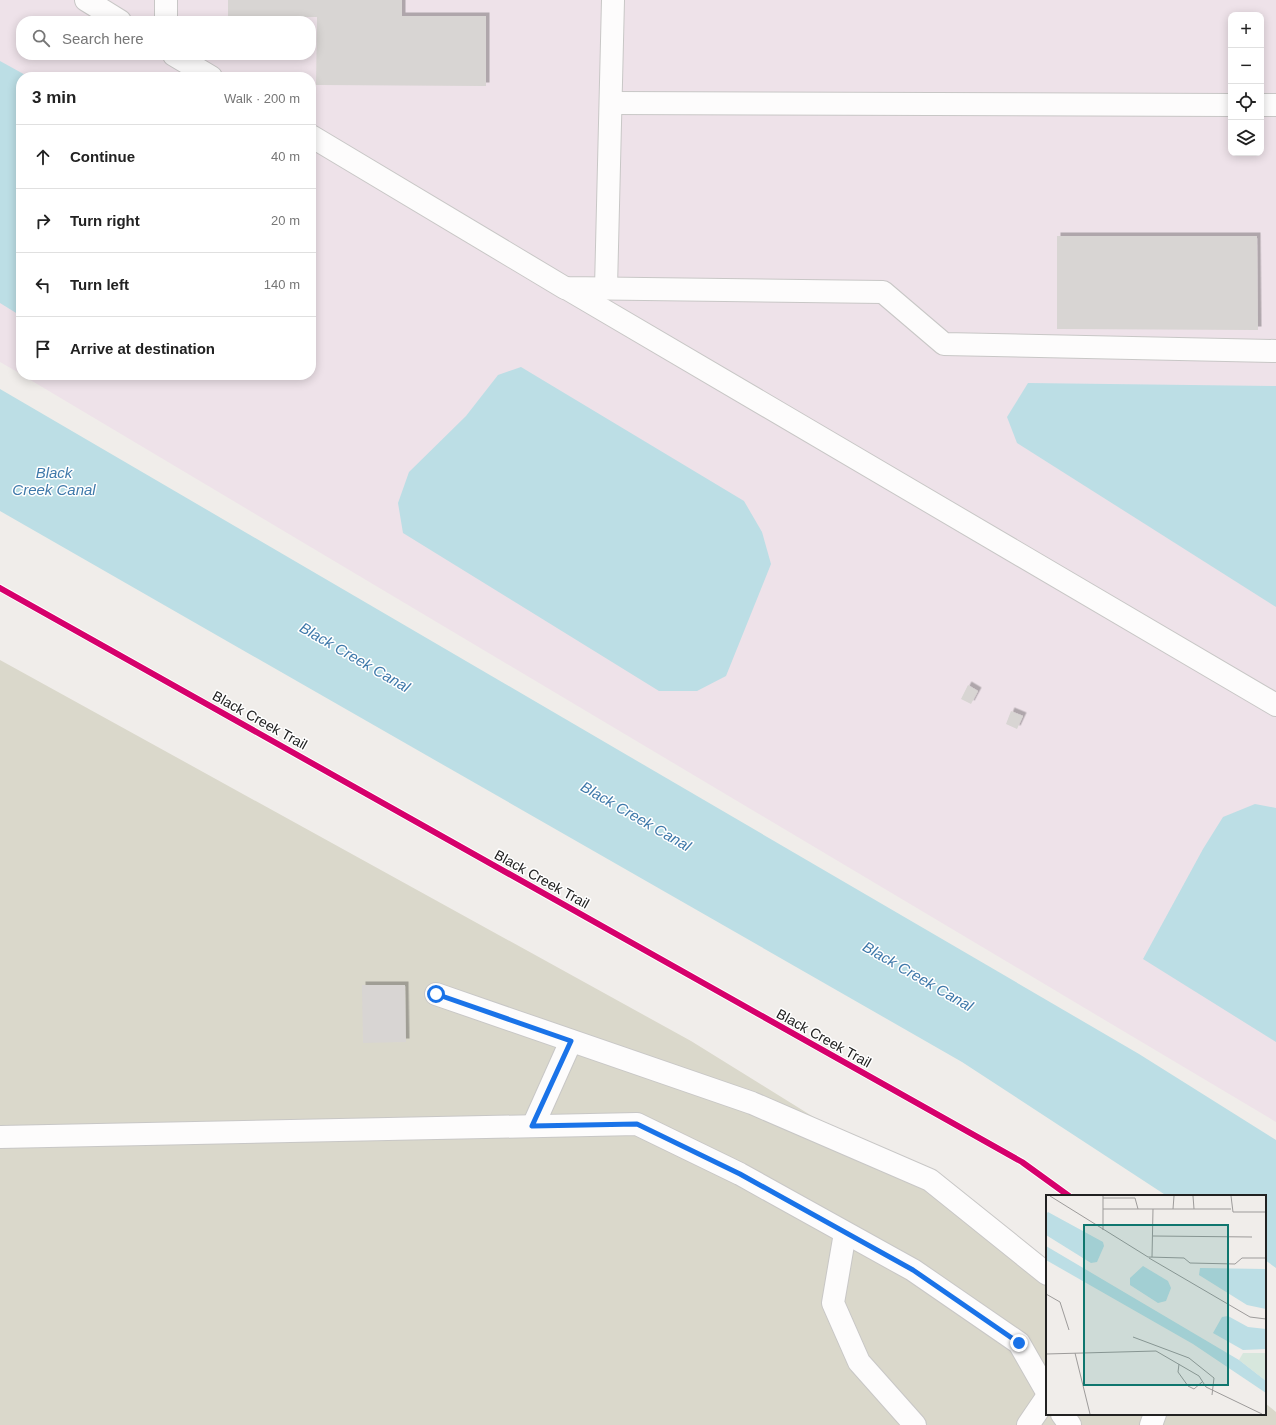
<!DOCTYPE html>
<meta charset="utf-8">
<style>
body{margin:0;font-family:Arial,sans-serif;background:#f2f2f2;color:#222}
.controls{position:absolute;right:12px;top:12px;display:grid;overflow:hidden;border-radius:8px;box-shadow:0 2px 10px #0003}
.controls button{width:36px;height:36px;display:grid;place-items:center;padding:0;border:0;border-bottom:1px solid #e0e0e0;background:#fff;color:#222;font:20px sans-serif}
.stop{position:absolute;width:12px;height:12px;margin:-9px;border:3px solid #1a73e8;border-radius:50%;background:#fff}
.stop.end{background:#1a73e8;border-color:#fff;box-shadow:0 1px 4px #0008}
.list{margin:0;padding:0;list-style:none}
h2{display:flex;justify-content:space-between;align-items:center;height:52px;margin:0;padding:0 16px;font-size:17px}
h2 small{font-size:13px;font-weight:400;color:#767676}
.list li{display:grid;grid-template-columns:26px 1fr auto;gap:12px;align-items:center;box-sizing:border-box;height:64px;padding:0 16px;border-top:1px solid #e0e0e0}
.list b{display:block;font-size:15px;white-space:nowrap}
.list em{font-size:13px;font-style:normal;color:#767676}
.icon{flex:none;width:22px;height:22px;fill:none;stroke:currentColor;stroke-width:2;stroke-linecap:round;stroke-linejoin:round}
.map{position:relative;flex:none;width:1276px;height:1425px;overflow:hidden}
.search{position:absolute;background:#fff;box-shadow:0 2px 10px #0003;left:16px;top:16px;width:300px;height:44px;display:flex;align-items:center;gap:10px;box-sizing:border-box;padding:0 14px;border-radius:16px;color:#767676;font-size:15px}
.panel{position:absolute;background:#fff;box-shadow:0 2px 10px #0003;left:16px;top:72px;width:300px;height:308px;border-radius:16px}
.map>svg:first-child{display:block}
</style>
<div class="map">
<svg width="1276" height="1425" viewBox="0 0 1276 1425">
<defs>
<filter id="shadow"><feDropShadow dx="3.5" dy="-3.5" stdDeviation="0" flood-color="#0004"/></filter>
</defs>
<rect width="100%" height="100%" fill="#f0edea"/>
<path fill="#eee2e9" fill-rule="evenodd" d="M0,0h1276v1122l-1254,-747h289v-298h-290v297l-21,-12zM1231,15h30v138h-30zM21,21h290v34h-290z"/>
<path fill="#dad8cb" d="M0,660l691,381 356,221v152h218v-11l11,9v13h-1276z"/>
<g fill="#bcdee5">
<path d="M0,61l29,16h-8v239l-21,-13z"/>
<path d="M521,367l223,134 18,31 9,32 -45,112 -29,15h-38l-256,-158 -5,-30 11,-31 57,-56 32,-41z"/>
<path d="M1028,383l248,3v221l-259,-164 -10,-26z"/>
<path d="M0,389l1139,665 137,86v128l-11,-8v-64h-98l-205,-134 -962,-551z"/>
<path d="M1255,804l21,4v234l-133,-83 60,-110 20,-32z"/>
</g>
<g fill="#d8d5d3" filter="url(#shadow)">
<path d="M228,0h174v16h84v70l-170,-1 1,-68 -89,1z"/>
<path d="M1057,236h200l1,94 -201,-1z"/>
<path d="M968,685l10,6 -7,13 -10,-5z"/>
<path d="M1011,711l12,5 -6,13 -11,-5z"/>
<path d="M362,985h43l1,57 -43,1z"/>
</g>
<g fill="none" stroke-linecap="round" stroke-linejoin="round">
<defs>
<g id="minor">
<path d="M86,0l34,21"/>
<path d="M166,21v-21"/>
<path d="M174,55l37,22"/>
<path d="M611,103l620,2"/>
<path d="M1261,105h15"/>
<path d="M311,136l254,152 318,4 61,52 332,7"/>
<path d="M566,288l710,417"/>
<path d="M606,288l7,-288"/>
<path d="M436,994l316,109 178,77 117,94"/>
<path d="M533,1126l38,-85"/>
<path d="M0,1137l637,-13 103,50 173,96 106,73 28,49"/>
<path d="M845,1233l-12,70 26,59 56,63"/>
<path d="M1062,1414l8,11"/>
<path d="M1028,1425l19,-28"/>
<path d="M1151,1425l4,-11"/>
</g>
</defs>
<use href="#minor" stroke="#c8c7c6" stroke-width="24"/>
<use href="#minor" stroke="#fdfcfc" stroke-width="22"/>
<defs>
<path id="cycleway" d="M0,588l1022,574 47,34"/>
</defs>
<use href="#cycleway" stroke="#fff" stroke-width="8"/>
<use href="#cycleway" stroke="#d6006c" stroke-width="6"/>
</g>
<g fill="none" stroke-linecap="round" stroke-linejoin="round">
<path stroke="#1a73e8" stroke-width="5" d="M436,994l135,47 -39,85 105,-2 103,50 173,96 106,73"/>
</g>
<g text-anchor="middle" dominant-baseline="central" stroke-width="3" stroke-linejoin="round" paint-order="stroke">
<g font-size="14" fill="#212121" stroke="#fff">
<text transform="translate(260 720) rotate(29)">Black Creek Trail</text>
<text transform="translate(542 879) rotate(29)">Black Creek Trail</text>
<text transform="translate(824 1038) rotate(29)">Black Creek Trail</text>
</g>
<g font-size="15" font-style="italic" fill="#3f79aa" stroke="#fff">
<text x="54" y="472">Black<tspan x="54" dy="17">Creek Canal</tspan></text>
<text transform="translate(355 657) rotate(30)">Black Creek Canal</text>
<text transform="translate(636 816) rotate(30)">Black Creek Canal</text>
<text transform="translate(918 976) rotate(30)">Black Creek Canal</text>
</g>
</g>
<g transform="translate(1046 1195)">
<rect width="220" height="220" fill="#f0edea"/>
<path d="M197,158h23v28l-27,-21z" fill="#d7e7dd"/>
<path d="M2,17l55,30 1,4 -7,16 -6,1 -45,-28v-21zM0,51l193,114 27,21v12l-73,-49 -147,-84zM97,71l25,15 3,7 -5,13 -8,2 -28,-18v-7zM154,73l66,1v40l-19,-4 -48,-30zM182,121l20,11 18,2v20l-23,1 -30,-17 9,-16z" fill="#bcdee5"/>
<path fill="none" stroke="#9d9b9a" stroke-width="1" d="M4,1l98,61 36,1 6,5 45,1 7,-6h24M147,1l1,13M185,1l2,16h33M57,3h32l3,11M57,14h128M127,14l1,-13M57,35v-34M107,41l99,1M106,62l1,-48M103,63l101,59 16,2M0,99l14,8 9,28M87,142l56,21 25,20 -2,17M29,158l15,61M0,159l110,-3 43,25 7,11 56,27M133,169l-1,8 10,14 6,3 8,-7"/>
<path fill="#0f766e" fill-opacity="0.15" stroke="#0f766e" stroke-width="2" d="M38,30h144v160h-144z"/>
<rect width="220" height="220" fill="none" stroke="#212121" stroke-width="2"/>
</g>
</svg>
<div class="controls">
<button>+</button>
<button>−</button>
<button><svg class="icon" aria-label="locate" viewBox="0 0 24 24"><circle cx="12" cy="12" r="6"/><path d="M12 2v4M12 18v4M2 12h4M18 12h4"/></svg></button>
<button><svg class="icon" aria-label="layers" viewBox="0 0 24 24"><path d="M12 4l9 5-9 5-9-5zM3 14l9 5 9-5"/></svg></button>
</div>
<div class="stop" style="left:436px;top:994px"></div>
<div class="stop end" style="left:1019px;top:1343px"></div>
<div class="search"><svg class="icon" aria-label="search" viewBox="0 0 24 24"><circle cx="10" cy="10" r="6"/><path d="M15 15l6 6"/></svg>Search here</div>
<section class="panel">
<h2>3 min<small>Walk · 200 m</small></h2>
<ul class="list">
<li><svg class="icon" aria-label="ahead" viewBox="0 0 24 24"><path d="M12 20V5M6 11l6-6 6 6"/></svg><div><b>Continue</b></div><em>40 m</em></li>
<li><svg class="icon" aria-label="right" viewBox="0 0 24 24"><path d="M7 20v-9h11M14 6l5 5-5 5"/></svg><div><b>Turn right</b></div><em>20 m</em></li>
<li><svg class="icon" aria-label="left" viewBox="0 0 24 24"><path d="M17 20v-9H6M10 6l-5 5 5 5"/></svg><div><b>Turn left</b></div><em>140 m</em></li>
<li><svg class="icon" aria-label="arrive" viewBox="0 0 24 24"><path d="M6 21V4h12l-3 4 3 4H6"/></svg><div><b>Arrive at destination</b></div></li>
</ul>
</section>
</div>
